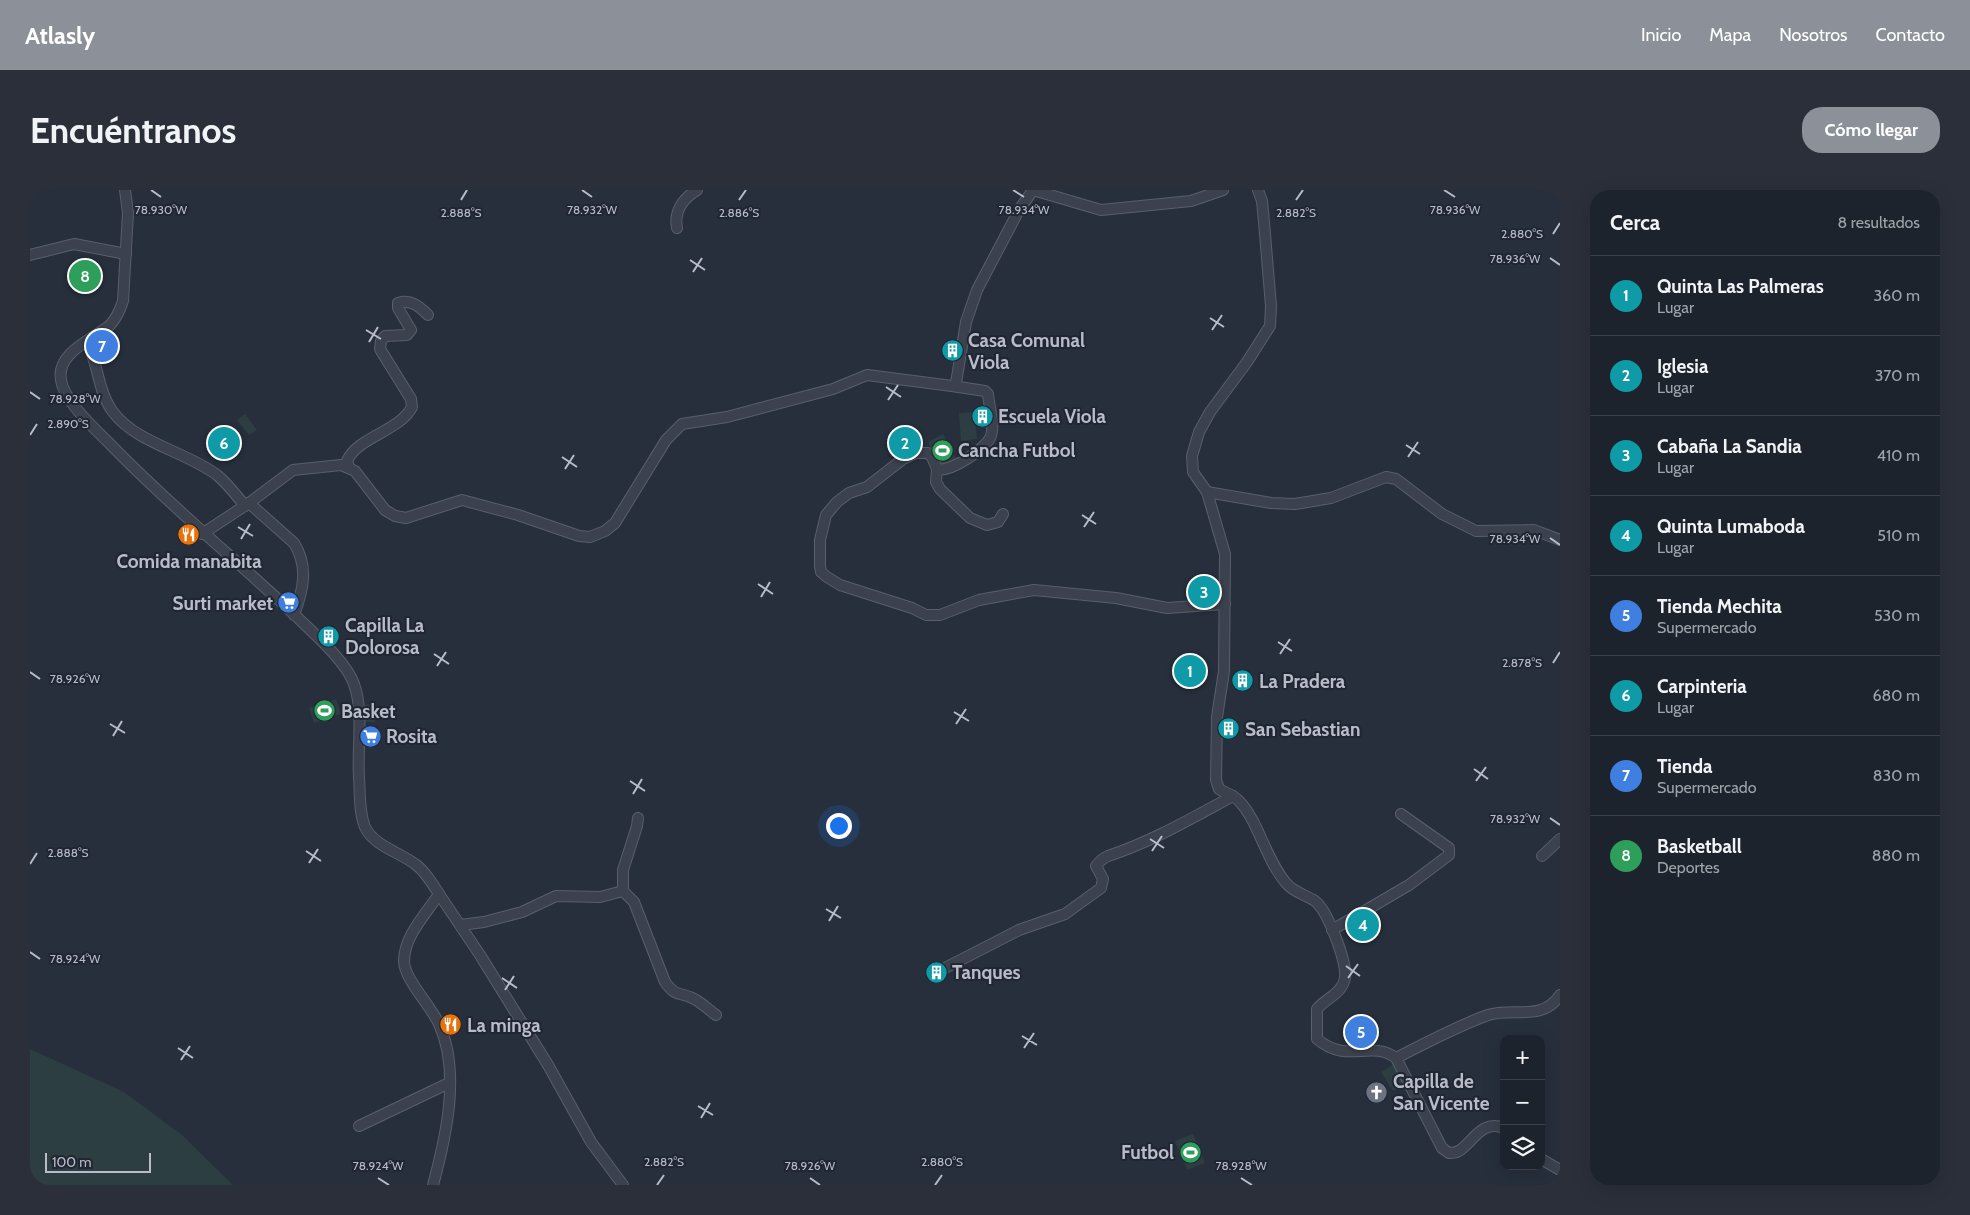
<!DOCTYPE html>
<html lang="es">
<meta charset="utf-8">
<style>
body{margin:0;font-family:Cabin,sans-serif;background:#2a2f39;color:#f1f3f6}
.controls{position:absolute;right:15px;bottom:15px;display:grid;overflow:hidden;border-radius:10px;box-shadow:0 5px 20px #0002}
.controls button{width:45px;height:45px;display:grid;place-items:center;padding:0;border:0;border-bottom:1px solid #3b4049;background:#1d232d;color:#f1f3f6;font:25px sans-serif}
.scale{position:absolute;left:15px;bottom:12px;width:106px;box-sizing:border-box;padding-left:5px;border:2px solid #b7bcc8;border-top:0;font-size:14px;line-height:18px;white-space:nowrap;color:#b7bcc8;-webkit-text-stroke:4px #202632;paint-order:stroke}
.you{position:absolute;left:808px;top:635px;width:18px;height:18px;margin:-12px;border:4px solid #fff;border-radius:50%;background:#1a73e8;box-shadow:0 0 0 8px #1a73e833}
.badge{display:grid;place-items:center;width:32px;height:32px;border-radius:50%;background:#8c9099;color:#fff;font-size:16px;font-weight:700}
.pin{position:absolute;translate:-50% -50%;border:2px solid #fff;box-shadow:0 1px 5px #0006}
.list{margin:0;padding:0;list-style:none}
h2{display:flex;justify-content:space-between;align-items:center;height:65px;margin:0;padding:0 20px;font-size:21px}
h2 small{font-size:16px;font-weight:400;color:#a0a4aa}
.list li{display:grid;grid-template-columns:32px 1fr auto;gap:15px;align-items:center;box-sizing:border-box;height:80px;padding:0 20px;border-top:1px solid #3b4049}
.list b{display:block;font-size:19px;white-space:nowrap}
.list p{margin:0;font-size:16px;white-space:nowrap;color:#a0a4aa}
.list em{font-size:16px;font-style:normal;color:#a0a4aa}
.icon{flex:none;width:28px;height:28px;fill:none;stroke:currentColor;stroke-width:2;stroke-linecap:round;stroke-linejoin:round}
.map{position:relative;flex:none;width:1530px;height:995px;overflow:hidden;border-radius:20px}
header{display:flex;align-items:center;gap:30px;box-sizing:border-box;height:70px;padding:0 25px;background:#8c9099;color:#fff}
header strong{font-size:24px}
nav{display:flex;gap:28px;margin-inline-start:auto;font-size:18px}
.intro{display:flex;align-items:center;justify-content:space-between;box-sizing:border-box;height:120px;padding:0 30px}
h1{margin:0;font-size:35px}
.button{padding:12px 22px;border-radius:20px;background:#8c9099;color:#fff;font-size:18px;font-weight:700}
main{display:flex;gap:30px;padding:0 30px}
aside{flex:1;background:#1d232d;border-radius:20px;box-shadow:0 5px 20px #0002}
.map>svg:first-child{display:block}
</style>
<header>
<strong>Atlasly</strong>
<nav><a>Inicio</a><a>Mapa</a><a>Nosotros</a><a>Contacto</a></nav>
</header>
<div class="intro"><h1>Encuéntranos</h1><a class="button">Cómo llegar</a></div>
<main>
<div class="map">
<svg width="1530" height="995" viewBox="0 0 1530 995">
<rect width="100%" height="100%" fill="#272f3c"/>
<g fill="#2c3e41">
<path d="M62,72l9,13 -22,15 -9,-14z"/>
<path d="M944,222l3,27 -16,2 -2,-28z"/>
<path d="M215,224l12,16 -8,5 -12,-15z"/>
<path d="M913,244l13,25 -16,8 -12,-25z"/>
<path d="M306,509l5,15 -27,9 -5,-15z"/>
<path d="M345,514v18h-10l-1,-17z"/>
<path d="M0,859l94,43 58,43 51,50h-203z"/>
<path d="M1364,874l11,20 -12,7 -12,-19z"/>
<path d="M1163,944l12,29 -18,7 -12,-29z"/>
</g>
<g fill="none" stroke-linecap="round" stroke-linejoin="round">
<defs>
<g id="minor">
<path d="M95,0l3,23 -5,88c-3,9 -6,17 -13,24 -16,14 -54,27 -49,55 3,21 34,49 49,64 59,61 124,114 186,172 17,17 50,45 58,68 10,28 3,63 5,93 1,15 0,36 6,50 9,19 34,25 50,37 10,7 17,19 24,30 -13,20 -35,42 -35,67 0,18 27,45 35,63 22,48 7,113 -6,161"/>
<path d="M1228,0l4,11 2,21 7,84 -1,20 -23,36 -37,50 -11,20 -7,24 1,16 14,20 18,62 -1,117 -7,46 -1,63 3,9c6,4 15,6 20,12 19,19 27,59 47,82 7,9 20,12 29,18 13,10 32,61 30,77 -3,16 -19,20 -28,31v30c31,26 53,0 79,19l46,90 7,5c21,2 27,-36 55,-25"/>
<path d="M647,38c-3,-16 5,-29 20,-38"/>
<path d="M0,65l44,-11 52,10"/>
<path d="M57,151c11,23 11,51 26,71 23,31 74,40 104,63 11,9 19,20 28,31"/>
<path d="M922,196l33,5 3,3c1,12 7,31 3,42 -5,13 -41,37 -54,33l-5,-12 -4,-4h-12l-13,6 -36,28 -18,6 -12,9 -11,13 -6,25v26l1,6 6,5 13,8 72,23 14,7h14l39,-15 55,-10 82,8 51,10 58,-4"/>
<path d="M319,277l-2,-6c10,-24 53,-30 65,-54l-1,-8 -31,-50 1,-8 4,-5 22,-1 4,-5 -13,-22v-5c13,-4 21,3 30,12"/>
<path d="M907,279l-1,13 4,7 30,29 17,7 11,-3 5,-8"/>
<path d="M1177,302l64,11 24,1 36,-6 55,-21 10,2 46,35 34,17 58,-1 26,10"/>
<path d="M219,313l45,40c15,24 9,48 0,72"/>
<path d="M172,344l47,-31 44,-33 48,-5 14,6 30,39 10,6 11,2 56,-18 56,15 61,21 11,1 15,-6 10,-8 51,-83 16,-16 45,-7 106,-28 34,-14 85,11 4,-3 10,-61 11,-32 42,-80 14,-20 68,20 90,-9 32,-11"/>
<path d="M1512,666l18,-17"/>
<path d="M593,701v-21l14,-44 1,-8"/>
<path d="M409,704l41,61 68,110 43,77 32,43"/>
<path d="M430,735l24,-3 38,-10 34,-16 44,1 23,-6 11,11 31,80c12,17 17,9 31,18 7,4 13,10 20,15"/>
<path d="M1302,740l77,-45 40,-30v-7l-48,-34"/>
<path d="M911,780l78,-40 46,-16 36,-26 2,-9 -7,-13c3,-4 7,-8 12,-10 43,-14 84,-38 125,-60"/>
<path d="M1366,868c30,-15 61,-32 92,-43 25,-8 54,7 72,-20"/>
<path d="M329,936l90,-43"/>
<path d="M1511,969l19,11"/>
</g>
</defs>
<use href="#minor" stroke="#595f6b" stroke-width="12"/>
<use href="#minor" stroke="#3b414d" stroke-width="10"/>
</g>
<path fill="none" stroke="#b7bcc8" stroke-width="2" d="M121,0l10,7M552,0l10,7M983,0l11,7M1414,0l11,7M431,10l6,-10M709,10l7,-10M1266,10l7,-10M1523,44l7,-11M1520,68l10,7M660,70l15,10M663,82l9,-14M1180,128l14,9M336,140l15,9M1182,140l10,-15M339,152l9,-15M856,197l15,10M0,202l10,7M858,210l10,-15M0,245l7,-11M1376,255l14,9M532,267l15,10M1378,267l10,-15M535,279l9,-14M1052,325l14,9M208,337l15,9M1054,337l10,-15M1520,348l10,7M211,349l9,-15M728,394l15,10M731,407l9,-15M1248,452l14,9M404,464l15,10M1250,464l10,-15M1523,473l7,-11M407,476l9,-14M0,482l10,7M924,522l15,9M80,534l15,9M926,534l10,-15M83,546l9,-15M1444,579l14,10M600,591l15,10M1446,591l10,-14M603,604l9,-15M1520,628l10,7M1120,649l14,9M276,661l15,10M1122,661l10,-15M279,673l9,-14M0,674l7,-11M796,719l15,9M799,731l9,-15M0,762l10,7M1316,776l14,10M472,788l15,10M1318,788l10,-14M475,800l9,-14M992,846l15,9M148,858l15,10M994,858l10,-15M151,870l9,-14M668,916l15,9M671,928l9,-15M348,988l11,7M780,988l10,7M1211,988l11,7M627,995l7,-10M905,995l7,-10"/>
<defs>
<symbol id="building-disc" viewBox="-11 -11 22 22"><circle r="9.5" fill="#0f9aa8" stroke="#202632"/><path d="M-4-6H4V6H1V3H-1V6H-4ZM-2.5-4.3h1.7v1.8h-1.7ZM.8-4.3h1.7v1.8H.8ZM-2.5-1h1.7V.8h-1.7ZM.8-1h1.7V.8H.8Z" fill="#fff"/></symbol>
<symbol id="stadium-disc" viewBox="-11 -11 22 22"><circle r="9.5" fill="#2e9e5b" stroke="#202632"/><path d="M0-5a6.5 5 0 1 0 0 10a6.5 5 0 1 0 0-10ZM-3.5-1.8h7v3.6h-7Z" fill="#fff"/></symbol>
<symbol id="restaurant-disc" viewBox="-11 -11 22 22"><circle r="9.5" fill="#e8710a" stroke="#202632"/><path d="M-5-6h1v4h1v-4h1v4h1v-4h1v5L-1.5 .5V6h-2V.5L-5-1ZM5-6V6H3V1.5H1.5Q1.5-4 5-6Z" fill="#fff"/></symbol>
<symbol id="supermarket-disc" viewBox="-11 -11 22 22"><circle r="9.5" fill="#3f7fe0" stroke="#202632"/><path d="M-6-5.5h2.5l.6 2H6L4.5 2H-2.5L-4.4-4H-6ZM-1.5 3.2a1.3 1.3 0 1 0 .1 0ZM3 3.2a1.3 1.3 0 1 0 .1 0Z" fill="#fff"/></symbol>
<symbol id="church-disc" viewBox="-11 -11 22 22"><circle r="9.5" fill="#6b7280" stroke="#202632"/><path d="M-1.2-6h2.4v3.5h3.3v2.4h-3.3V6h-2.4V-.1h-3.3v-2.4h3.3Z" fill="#fff"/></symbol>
</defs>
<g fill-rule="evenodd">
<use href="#building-disc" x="910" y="148" width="25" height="25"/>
<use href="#building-disc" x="940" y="214" width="25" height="25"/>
<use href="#stadium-disc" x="900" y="248" width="25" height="25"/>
<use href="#restaurant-disc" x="146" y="332" width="25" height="25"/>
<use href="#supermarket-disc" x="246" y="400" width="25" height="25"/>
<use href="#building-disc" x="286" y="434" width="25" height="25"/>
<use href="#building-disc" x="1200" y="478" width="25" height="25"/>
<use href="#stadium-disc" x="282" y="508" width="25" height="25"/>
<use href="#building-disc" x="1186" y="526" width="25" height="25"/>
<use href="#supermarket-disc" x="328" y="534" width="25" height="25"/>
<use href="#building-disc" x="894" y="770" width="25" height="25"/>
<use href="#restaurant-disc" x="408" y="822" width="25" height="25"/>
<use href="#church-disc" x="1334" y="890" width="25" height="25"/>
<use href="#stadium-disc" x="1148" y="950" width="25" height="25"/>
</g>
<g text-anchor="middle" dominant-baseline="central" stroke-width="4" stroke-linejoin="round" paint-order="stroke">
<g font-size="19" font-weight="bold" fill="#b7bcc8" stroke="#202632" text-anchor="start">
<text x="938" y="150">Casa Comunal<tspan x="938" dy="22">Viola</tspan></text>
<text x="968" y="226">Escuela Viola</text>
<text x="928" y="260">Cancha Futbol</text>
<text x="159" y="371" text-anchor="middle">Comida manabita</text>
<text x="243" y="413" text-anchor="end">Surti market</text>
<text x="315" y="435">Capilla La<tspan x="315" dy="22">Dolorosa</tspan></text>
<text x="1229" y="491">La Pradera</text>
<text x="311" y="521">Basket</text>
<text x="1215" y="539">San Sebastian</text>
<text x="356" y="546">Rosita</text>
<text x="922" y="782">Tanques</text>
<text x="437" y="835">La minga</text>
<text x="1363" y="891">Capilla de<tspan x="1363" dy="22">San Vicente</tspan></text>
<text x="1144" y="962" text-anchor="end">Futbol</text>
</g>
</g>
<g font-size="12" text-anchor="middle" fill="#b7bcc8" stroke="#202632" stroke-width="4" stroke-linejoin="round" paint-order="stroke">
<text x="562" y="24">78.932°W</text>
<text x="994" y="24">78.934°W</text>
<text x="131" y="24">78.930°W</text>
<text x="1425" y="24">78.936°W</text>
<text x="709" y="27">2.886°S</text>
<text x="1266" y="27">2.882°S</text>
<text x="431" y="27">2.888°S</text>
<text x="1492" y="48">2.880°S</text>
<text x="1485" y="73">78.936°W</text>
<text x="45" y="213">78.928°W</text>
<text x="38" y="238">2.890°S</text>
<text x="1485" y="353">78.934°W</text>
<text x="1492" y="477">2.878°S</text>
<text x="45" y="493">78.926°W</text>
<text x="1485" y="633">78.932°W</text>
<text x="38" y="667">2.888°S</text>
<text x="45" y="773">78.924°W</text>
<text x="634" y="976">2.882°S</text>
<text x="912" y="976">2.880°S</text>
<text x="348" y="980">78.924°W</text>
<text x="780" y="980">78.926°W</text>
<text x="1211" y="980">78.928°W</text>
</g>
</svg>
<div class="controls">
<button>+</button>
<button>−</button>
<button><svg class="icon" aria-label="layers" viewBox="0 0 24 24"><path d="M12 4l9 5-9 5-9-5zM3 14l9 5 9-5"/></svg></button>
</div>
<div class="scale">100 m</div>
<div class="you"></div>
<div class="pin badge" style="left:1160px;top:481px;background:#0f9aa8">1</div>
<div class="pin badge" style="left:875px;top:253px;background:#0f9aa8">2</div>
<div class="pin badge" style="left:1174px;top:402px;background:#0f9aa8">3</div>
<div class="pin badge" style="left:1333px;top:735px;background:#0f9aa8">4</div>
<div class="pin badge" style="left:1331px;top:842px;background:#3f7fe0">5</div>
<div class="pin badge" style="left:194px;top:253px;background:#0f9aa8">6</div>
<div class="pin badge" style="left:72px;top:156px;background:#3f7fe0">7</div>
<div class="pin badge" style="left:55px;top:86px;background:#2e9e5b">8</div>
</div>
<aside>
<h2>Cerca<small>8 resultados</small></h2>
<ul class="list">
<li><span class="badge" style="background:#0f9aa8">1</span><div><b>Quinta Las Palmeras</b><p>Lugar</p></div><em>360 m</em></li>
<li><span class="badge" style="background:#0f9aa8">2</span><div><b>Iglesia</b><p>Lugar</p></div><em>370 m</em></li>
<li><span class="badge" style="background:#0f9aa8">3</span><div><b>Cabaña La Sandia</b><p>Lugar</p></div><em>410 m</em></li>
<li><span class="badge" style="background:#0f9aa8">4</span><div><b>Quinta Lumaboda</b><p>Lugar</p></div><em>510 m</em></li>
<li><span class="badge" style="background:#3f7fe0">5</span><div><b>Tienda Mechita</b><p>Supermercado</p></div><em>530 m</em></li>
<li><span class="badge" style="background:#0f9aa8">6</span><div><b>Carpinteria</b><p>Lugar</p></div><em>680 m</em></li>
<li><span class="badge" style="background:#3f7fe0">7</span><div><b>Tienda</b><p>Supermercado</p></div><em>830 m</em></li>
<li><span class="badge" style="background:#2e9e5b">8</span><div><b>Basketball</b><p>Deportes</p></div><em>880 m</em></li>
</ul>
</aside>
</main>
